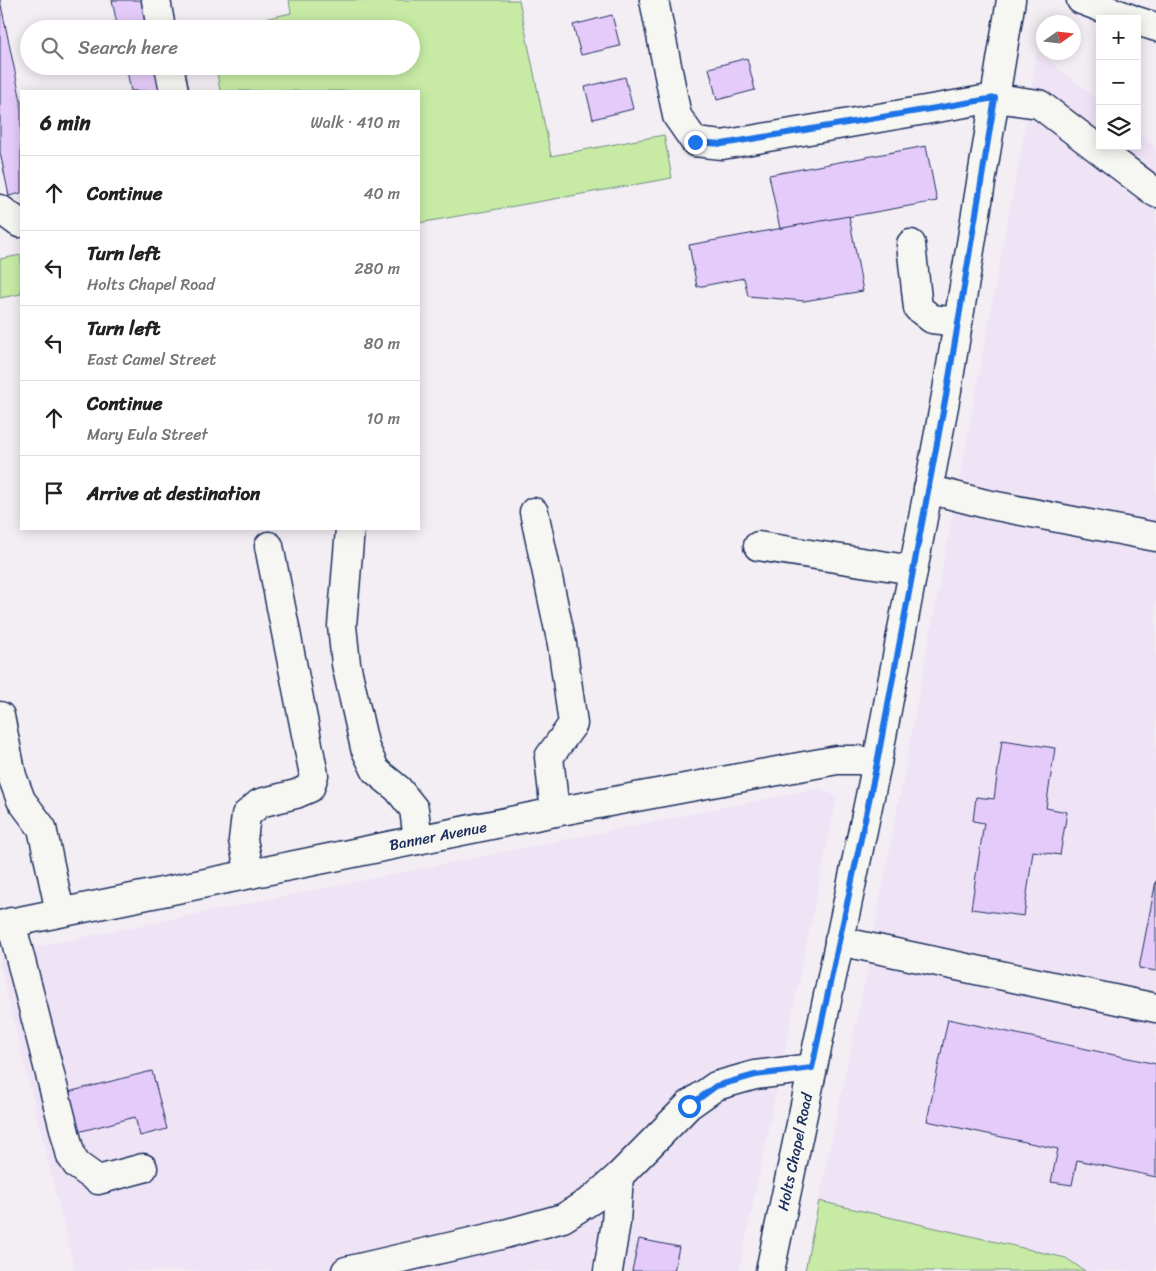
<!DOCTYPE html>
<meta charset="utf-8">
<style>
body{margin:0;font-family:Sriracha,sans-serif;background:#f6f6f6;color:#222}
.controls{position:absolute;right:15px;top:15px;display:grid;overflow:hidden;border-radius:0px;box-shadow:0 2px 12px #0003}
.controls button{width:45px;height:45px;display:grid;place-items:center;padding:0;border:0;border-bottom:1px solid #e0e0e0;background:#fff;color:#222;font:25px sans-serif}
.compass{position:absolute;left:1036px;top:15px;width:45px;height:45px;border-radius:50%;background:#fff;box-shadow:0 2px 12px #0003;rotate:76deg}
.stop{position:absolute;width:15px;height:15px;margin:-11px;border:4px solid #1a73e8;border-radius:50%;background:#fff}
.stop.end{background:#1a73e8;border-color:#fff;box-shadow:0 1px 5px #0008}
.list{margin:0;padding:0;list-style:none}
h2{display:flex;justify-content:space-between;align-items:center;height:65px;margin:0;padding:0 20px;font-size:21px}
h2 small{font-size:16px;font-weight:400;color:#767676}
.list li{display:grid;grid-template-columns:32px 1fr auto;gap:15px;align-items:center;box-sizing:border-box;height:75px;padding:0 20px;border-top:1px solid #e0e0e0}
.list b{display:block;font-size:19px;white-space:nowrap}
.list p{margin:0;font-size:16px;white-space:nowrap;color:#767676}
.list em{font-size:16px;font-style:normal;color:#767676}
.icon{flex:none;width:28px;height:28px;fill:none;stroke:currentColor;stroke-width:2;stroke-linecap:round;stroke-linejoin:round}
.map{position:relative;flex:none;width:1156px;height:1271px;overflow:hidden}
.search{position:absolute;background:#fff;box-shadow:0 2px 12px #0003;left:20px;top:20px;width:400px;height:55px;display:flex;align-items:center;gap:12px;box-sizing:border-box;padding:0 18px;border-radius:28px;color:#767676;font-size:19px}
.panel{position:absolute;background:#fff;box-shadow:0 2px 12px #0003;left:20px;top:90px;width:400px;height:440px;border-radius:0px}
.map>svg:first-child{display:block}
</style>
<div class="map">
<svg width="1156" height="1271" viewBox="0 0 1156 1271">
<rect width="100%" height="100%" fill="#f3edf4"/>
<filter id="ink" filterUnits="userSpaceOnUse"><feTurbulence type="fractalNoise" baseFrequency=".02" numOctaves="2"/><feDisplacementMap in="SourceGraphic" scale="10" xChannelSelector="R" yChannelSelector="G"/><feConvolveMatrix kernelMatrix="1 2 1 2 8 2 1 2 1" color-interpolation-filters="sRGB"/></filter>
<g filter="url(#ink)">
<g fill="#efe3f6">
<path d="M1037,51l63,51v44h37v-14l19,16v1123h-71l-19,-13 -247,-57 48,-230 156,-832z"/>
<path d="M820,788l17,9 -98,474h-664l-75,-306v-11z"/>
</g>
<g fill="#c7eba5" stroke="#718d82">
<path d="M289,0h230l32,156 113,-21 8,43 -253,45v-132h-199l-4,-25h195v-37h-191l71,-16z"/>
<path d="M21,255v39l-21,4v-39z"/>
<path d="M819,1201l247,57 19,13h-280z"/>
</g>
<g fill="#e5cbfa" stroke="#1b2f5e">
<path d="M0,0l21,101v92l-12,3 -9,-44z"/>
<path d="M112,0h32l6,29h-32z"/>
<path d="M612,15l8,31 -39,9 -8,-30z"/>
<path d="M747,58l8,32 -38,10 -8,-32z"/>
<path d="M126,66h31l5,25h-31z"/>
<path d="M625,77l8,32 -40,10 -8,-32z"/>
<path d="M926,146l11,55 -157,28 -11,-54z"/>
<path d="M849,216l14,75 -59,10 -56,-5 -4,-18 -47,9 -8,-42z"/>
<path d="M1002,740l53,8 -9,60 21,4 -7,43 -27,-4 -9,65 -53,-7 13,-86 -11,-2 3,-24 18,2z"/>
<path d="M1156,881v90l-17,-3z"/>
<path d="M948,1019l208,45v113l-79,-17 -5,25 -21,-3 7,-33 -131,-28z"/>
<path d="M152,1071l15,58 -27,7 -5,-19 -57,15 -10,-40z"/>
<path d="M639,1239l40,8 -5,24h-42z"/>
</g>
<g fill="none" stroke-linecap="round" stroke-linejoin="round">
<defs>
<g id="minor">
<path d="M156,0l5,29"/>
<path d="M654,0l23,116 18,26 27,3 273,-47 44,6 117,89"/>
<path d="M1081,0l51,19"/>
<path d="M1137,21l19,6"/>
<path d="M169,66l5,25"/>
<path d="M0,209l19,14 2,-1"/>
<path d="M911,244l7,64 14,11 26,3"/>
<path d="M928,489l58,15 170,33"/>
<path d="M534,512l28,132 11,80 -24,33 6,55"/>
<path d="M350,529l-8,97 4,38 19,84 11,23 22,18 16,20 4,31"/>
<path d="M758,546l155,24"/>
<path d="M0,716l12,60 9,24 21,28 18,84"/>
<path d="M250,874l-7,-34 3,-25 14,-12 36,-9 14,-6 4,-13 -45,-229"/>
<path d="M11,922l60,234 6,9 21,15 45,-12"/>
<path d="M0,925l555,-113 282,-52h21l19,3"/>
<path d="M839,941l317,67"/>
<path d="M346,1271l155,-36 62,-17 30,-19 26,-23 70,-71 27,-19 39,-11 57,-7"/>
<path d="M608,1271l8,-49 3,-46"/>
<path d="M770,1271l107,-508 70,-373 64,-390"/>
</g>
</defs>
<use href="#minor" stroke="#1b2f5e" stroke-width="31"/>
<use href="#minor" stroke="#f6f6f2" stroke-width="28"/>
</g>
</g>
<g fill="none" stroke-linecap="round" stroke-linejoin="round" filter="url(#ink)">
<path stroke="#1a73e8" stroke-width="6" d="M689,1106l27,-20 39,-11 57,-7 65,-305 70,-373 48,-292 -273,46 -27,-2"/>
</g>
<g text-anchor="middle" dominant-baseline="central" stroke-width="5" stroke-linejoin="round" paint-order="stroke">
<g font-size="15" fill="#1b2f5e" stroke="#f6f6f2">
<text transform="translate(438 836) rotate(-11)">Banner Avenue</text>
<text transform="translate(795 1152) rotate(-78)">Holts Chapel Road</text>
</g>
</g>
</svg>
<div class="controls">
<button>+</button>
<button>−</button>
<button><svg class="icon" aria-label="layers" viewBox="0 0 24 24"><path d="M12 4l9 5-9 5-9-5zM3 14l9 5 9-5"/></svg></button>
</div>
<svg class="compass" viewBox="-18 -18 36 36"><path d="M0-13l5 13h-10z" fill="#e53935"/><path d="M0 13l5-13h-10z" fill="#767676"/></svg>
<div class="stop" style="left:689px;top:1106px"></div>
<div class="stop end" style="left:695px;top:142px"></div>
<div class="search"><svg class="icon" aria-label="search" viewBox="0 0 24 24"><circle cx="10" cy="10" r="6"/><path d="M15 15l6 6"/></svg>Search here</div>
<section class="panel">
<h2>6 min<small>Walk · 410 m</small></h2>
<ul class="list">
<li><svg class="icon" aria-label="ahead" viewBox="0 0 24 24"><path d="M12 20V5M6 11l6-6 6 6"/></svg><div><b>Continue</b></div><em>40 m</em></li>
<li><svg class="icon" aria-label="left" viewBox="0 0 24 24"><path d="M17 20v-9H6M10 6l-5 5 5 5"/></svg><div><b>Turn left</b><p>Holts Chapel Road</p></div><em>280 m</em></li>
<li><svg class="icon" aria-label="left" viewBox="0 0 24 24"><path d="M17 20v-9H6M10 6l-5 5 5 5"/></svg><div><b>Turn left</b><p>East Camel Street</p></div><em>80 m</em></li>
<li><svg class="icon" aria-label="ahead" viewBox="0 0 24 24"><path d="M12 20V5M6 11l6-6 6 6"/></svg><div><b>Continue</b><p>Mary Eula Street</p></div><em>10 m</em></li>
<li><svg class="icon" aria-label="arrive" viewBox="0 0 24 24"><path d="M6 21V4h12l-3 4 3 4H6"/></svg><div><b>Arrive at destination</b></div></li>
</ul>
</section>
</div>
